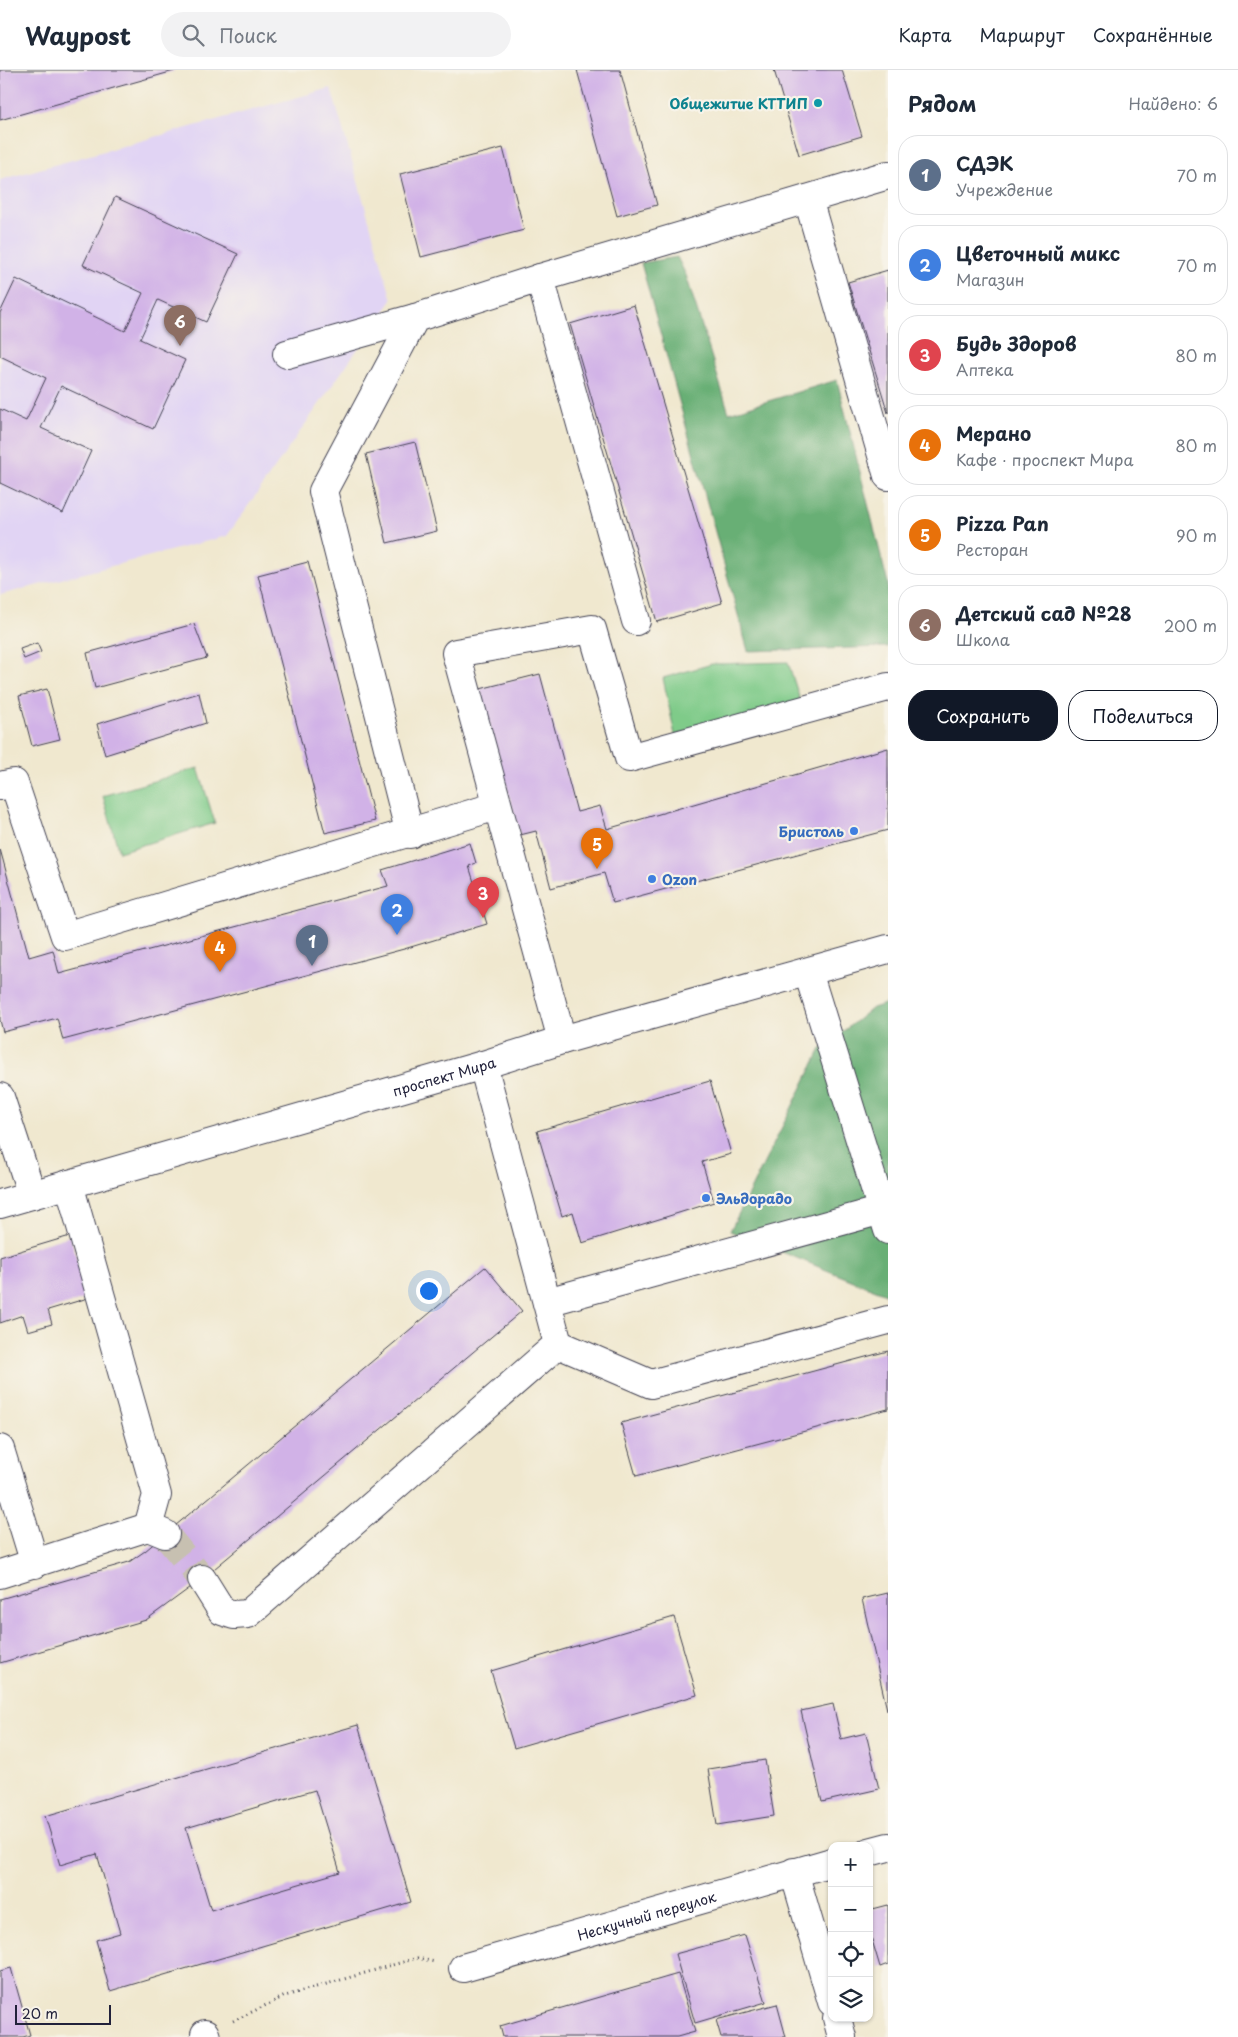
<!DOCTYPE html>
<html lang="ru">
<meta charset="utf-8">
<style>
body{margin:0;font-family:"Playpen Sans",sans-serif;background:#f2f2f3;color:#1f2937}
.controls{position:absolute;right:15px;bottom:15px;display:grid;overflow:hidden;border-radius:10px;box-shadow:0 1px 4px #0004}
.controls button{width:45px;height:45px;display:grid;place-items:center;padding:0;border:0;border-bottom:1px solid #e0e1e3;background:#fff;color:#1f2937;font:25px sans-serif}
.scale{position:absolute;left:15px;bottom:12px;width:96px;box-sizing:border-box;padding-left:5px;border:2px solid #22223b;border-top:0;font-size:14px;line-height:18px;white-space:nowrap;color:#22223b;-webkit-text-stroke:4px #f7f3e8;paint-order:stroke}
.you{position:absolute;left:428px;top:1220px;width:18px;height:18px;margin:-12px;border:4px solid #fff;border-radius:50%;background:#1a73e8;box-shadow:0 0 0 8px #1a73e833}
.badge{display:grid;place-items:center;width:32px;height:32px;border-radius:50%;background:#111827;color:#fff;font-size:16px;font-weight:700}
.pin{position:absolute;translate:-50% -41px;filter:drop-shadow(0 1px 2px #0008)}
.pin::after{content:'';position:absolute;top:26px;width:18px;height:15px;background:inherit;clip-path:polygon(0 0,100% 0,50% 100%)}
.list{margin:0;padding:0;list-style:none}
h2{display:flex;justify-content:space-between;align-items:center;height:65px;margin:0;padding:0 20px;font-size:21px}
h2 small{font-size:16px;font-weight:400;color:#747a83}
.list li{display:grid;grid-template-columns:32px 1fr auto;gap:15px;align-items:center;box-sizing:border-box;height:80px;margin:0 10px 10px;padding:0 10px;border:1px solid #e0e1e3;border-radius:20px}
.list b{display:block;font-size:19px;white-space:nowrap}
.list p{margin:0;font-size:16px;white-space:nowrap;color:#747a83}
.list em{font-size:16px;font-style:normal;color:#747a83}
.actions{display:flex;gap:10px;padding:15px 20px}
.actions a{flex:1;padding:11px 0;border:1px solid #111827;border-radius:20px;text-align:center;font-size:18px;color:#111827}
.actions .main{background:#111827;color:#fff}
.icon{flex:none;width:28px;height:28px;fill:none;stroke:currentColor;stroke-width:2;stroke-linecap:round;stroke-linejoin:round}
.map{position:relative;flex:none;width:888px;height:1967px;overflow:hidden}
header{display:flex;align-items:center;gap:30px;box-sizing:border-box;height:70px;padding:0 25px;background:#fff;border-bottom:1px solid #e0e1e3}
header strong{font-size:24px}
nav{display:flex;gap:28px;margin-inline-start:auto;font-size:18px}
.search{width:350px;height:45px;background:#f2f2f3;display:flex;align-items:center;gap:12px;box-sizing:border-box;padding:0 18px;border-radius:28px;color:#747a83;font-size:19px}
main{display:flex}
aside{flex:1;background:#fff}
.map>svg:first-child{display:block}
</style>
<header>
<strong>Waypost</strong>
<div class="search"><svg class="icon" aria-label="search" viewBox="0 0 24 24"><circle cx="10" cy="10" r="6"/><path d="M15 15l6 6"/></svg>Поиск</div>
<nav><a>Карта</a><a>Маршрут</a><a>Сохранённые</a></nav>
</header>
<main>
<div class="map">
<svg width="888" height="1967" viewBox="0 0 888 1967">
<rect width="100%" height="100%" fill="#f7f3e8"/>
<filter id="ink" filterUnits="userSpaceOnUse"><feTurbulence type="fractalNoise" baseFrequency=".02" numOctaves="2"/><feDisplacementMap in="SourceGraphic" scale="10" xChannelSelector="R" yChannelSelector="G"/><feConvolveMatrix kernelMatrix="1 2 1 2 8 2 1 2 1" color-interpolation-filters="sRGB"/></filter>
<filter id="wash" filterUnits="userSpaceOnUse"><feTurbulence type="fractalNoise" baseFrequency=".0096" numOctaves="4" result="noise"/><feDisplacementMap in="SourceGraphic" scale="20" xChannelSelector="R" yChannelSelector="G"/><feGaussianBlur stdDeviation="1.12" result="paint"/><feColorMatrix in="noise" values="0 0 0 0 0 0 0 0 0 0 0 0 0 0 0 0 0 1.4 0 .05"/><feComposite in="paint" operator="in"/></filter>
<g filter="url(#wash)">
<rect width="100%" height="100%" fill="#f0e8cf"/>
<path fill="#e1d4f4" d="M331,18l61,212 -165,236 -227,59v-415z"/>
<g fill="#7fcb89" stroke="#507662">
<path d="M788,592l13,41 -126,32 -12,-57 49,-14z"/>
<path d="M198,698l17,55 -96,29 -16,-56z"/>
</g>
<g fill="#67af75" stroke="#446858">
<path d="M677,187l9,18 43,138 108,-33 51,204v63l-140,4 -107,-388z"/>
<path d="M888,933v292l-158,-64 91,-182 51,-41z"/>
</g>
<g id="blocks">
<g fill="#d1b2e7" fill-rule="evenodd">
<path d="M0,0h174v1l-174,49z"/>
<path d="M577,0h43l37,135 -40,11z"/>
<path d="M774,0h68l20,66 -63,19z"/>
<path d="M503,78l21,82 -103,27 -21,-83z"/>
<path d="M115,127l123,57 -32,68 -48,-22 -18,39 45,21 -32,69 -92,-43 -20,42 50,23 -28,62 -63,-30v-74l26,12 20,-43 -46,-22v-43l16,-34 109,52 18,-38 -60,-28z"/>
<path d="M888,200v143l-40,-131z"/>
<path d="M634,235l88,298 -65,19 -87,-298z"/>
<path d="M415,372l22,89 -50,12 -21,-89z"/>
<path d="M308,492l67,259 -50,12 -67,-258z"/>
<path d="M194,554l13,34 -112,30 -8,-35z"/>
<path d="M37,573l4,9 -17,7 -4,-10z"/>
<path d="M540,604l37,138 23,-6 7,23 281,-81v82l-275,73 -9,-30 -53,15 -15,-57 -16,4 -40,-146z"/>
<path d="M47,619l13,50 -28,7 -13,-50z"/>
<path d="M199,623l7,30 -101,32 -8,-31z"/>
<path d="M470,773l6,20 -7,3 18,58 -83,25 -341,91 -6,-22 -54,14 -3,-12v-171l29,108 24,-7 6,24 329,-88 -6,-16z"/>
<path d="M710,1011l21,73 -29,8 12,40 -132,41 -9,-31 -11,4 -25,-85z"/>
<path d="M70,1166l18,62 -40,12 4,14 -24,7 -5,-16 -23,8v-66z"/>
<path d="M485,1197l37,44 -320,268 -56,41 -146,43v-64l129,-37 16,-11z"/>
<path d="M888,1281v58l-252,67 -15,-53z"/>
<path d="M888,1523v117h-1l-25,-111z"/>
<path d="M674,1547l23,78 -183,53 -23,-77z"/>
<path d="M833,1634l8,35 25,-6 13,56 -57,13 -21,-91z"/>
<path d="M358,1655l53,177 -301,89 -14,-51 24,-7 -23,-79 -37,11 -15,-49zM315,1720l25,82 -129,38 -25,-82z"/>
<path d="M765,1690l9,56 -57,9 -9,-56z"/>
<path d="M888,1835v59l-8,3 -11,-37v-20z"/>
<path d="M745,1865l21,67 -71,21 -20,-69z"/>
<path d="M11,1898l19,67 -7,2h-23v-66z"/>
<path d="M678,1904l17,58 -18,5h-174l-3,-11z"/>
<path d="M777,1934l9,33h-65l-5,-17z"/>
</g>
</g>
</g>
<g filter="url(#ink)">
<use href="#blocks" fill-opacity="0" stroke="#414051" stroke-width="1"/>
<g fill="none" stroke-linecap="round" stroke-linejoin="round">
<path stroke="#c7c0b1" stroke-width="28" stroke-dasharray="28 14" stroke-linecap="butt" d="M165,1464l37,45"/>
<defs>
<g id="minor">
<path d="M808,129l80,277"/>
<path d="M540,208l96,343"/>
<path d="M287,284l128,-36"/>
<path d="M0,716l14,-3 51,153 432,-130"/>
<path d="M410,764l-87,-343 92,-173 125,-40 348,-103"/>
<path d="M808,902l80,258"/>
<path d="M562,970l-106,-387 136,-24 37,129 259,-71"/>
<path d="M0,1027l32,98"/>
<path d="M69,1114l88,311 -9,32"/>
<path d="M547,1232l335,-92"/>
<path d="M558,1274l93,40 237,-64"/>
<path d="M0,1379l35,115"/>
<path d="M0,1504l148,-47 17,7"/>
<path d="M202,1509l20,32 12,4 14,-1 310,-270 -75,-279"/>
<path d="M869,1782l19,-5"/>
<path d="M794,1802l38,130"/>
<path id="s1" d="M463,1898l369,-106"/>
<path d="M837,1948l5,19"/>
<path d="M205,1964l1,3"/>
</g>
<g id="major">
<path id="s2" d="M0,1134l483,-139 79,-25 326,-91"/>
</g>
</defs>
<use href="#minor" stroke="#414051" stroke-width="30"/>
<use href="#major" stroke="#414051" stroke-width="30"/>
<path stroke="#414051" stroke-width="3" stroke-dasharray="1 4" stroke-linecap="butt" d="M233,1951l52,-25 132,-38 18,4"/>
<use href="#minor" stroke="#fff" stroke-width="28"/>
<use href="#major" stroke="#fff" stroke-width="28"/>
</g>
</g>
<circle fill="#0f9aa8" stroke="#f7f3e8" stroke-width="2" cx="818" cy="33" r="5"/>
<g fill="#3f7fe0" stroke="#f7f3e8" stroke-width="2">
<circle cx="854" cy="761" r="5"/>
<circle cx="652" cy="809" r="5"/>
<circle cx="706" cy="1128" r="5"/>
</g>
<g text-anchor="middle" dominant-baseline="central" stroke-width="4.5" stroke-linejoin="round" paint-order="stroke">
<g font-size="14" font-weight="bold" fill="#0d838f" stroke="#f7f3e8" text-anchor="end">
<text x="808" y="33">Общежитие КТТИП</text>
</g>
<g font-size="14" font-weight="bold" fill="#366cbe" stroke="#f7f3e8" text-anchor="start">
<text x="844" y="761" text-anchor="end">Бристоль</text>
<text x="662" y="809">Ozon</text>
<text x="716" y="1128">Эльдорадо</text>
</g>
<g font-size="14" fill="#22223b" stroke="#f7f3e8">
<text stroke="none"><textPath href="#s2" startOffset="462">проспект Мира</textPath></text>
<text stroke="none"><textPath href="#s1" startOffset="191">Нескучный переулок</textPath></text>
</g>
</g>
</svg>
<div class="controls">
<button>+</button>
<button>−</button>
<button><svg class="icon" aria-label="locate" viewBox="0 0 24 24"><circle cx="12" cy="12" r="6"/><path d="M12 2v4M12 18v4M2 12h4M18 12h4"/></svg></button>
<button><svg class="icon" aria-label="layers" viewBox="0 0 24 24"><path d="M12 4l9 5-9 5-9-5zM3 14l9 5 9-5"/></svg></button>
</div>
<div class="scale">20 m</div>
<div class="you"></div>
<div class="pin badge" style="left:312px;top:896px;background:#5c6f8a">1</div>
<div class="pin badge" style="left:397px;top:865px;background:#3f7fe0">2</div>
<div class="pin badge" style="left:483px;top:848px;background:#e0444e">3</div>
<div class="pin badge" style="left:220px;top:902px;background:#e8710a">4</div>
<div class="pin badge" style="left:597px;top:799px;background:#e8710a">5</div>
<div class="pin badge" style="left:180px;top:276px;background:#8d6e63">6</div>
</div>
<aside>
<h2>Рядом<small>Найдено: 6</small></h2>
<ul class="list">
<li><span class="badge" style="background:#5c6f8a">1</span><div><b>СДЭК</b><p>Учреждение</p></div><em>70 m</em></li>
<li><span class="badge" style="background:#3f7fe0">2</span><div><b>Цветочный микс</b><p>Магазин</p></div><em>70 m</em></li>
<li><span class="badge" style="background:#e0444e">3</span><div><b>Будь Здоров</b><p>Аптека</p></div><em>80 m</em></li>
<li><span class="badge" style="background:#e8710a">4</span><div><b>Мерано</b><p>Кафе · проспект Мира</p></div><em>80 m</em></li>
<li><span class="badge" style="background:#e8710a">5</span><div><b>Pizza Pan</b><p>Ресторан</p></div><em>90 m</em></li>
<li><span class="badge" style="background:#8d6e63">6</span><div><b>Детский сад №28</b><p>Школа</p></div><em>200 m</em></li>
</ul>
<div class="actions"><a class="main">Сохранить</a><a>Поделиться</a></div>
</aside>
</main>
